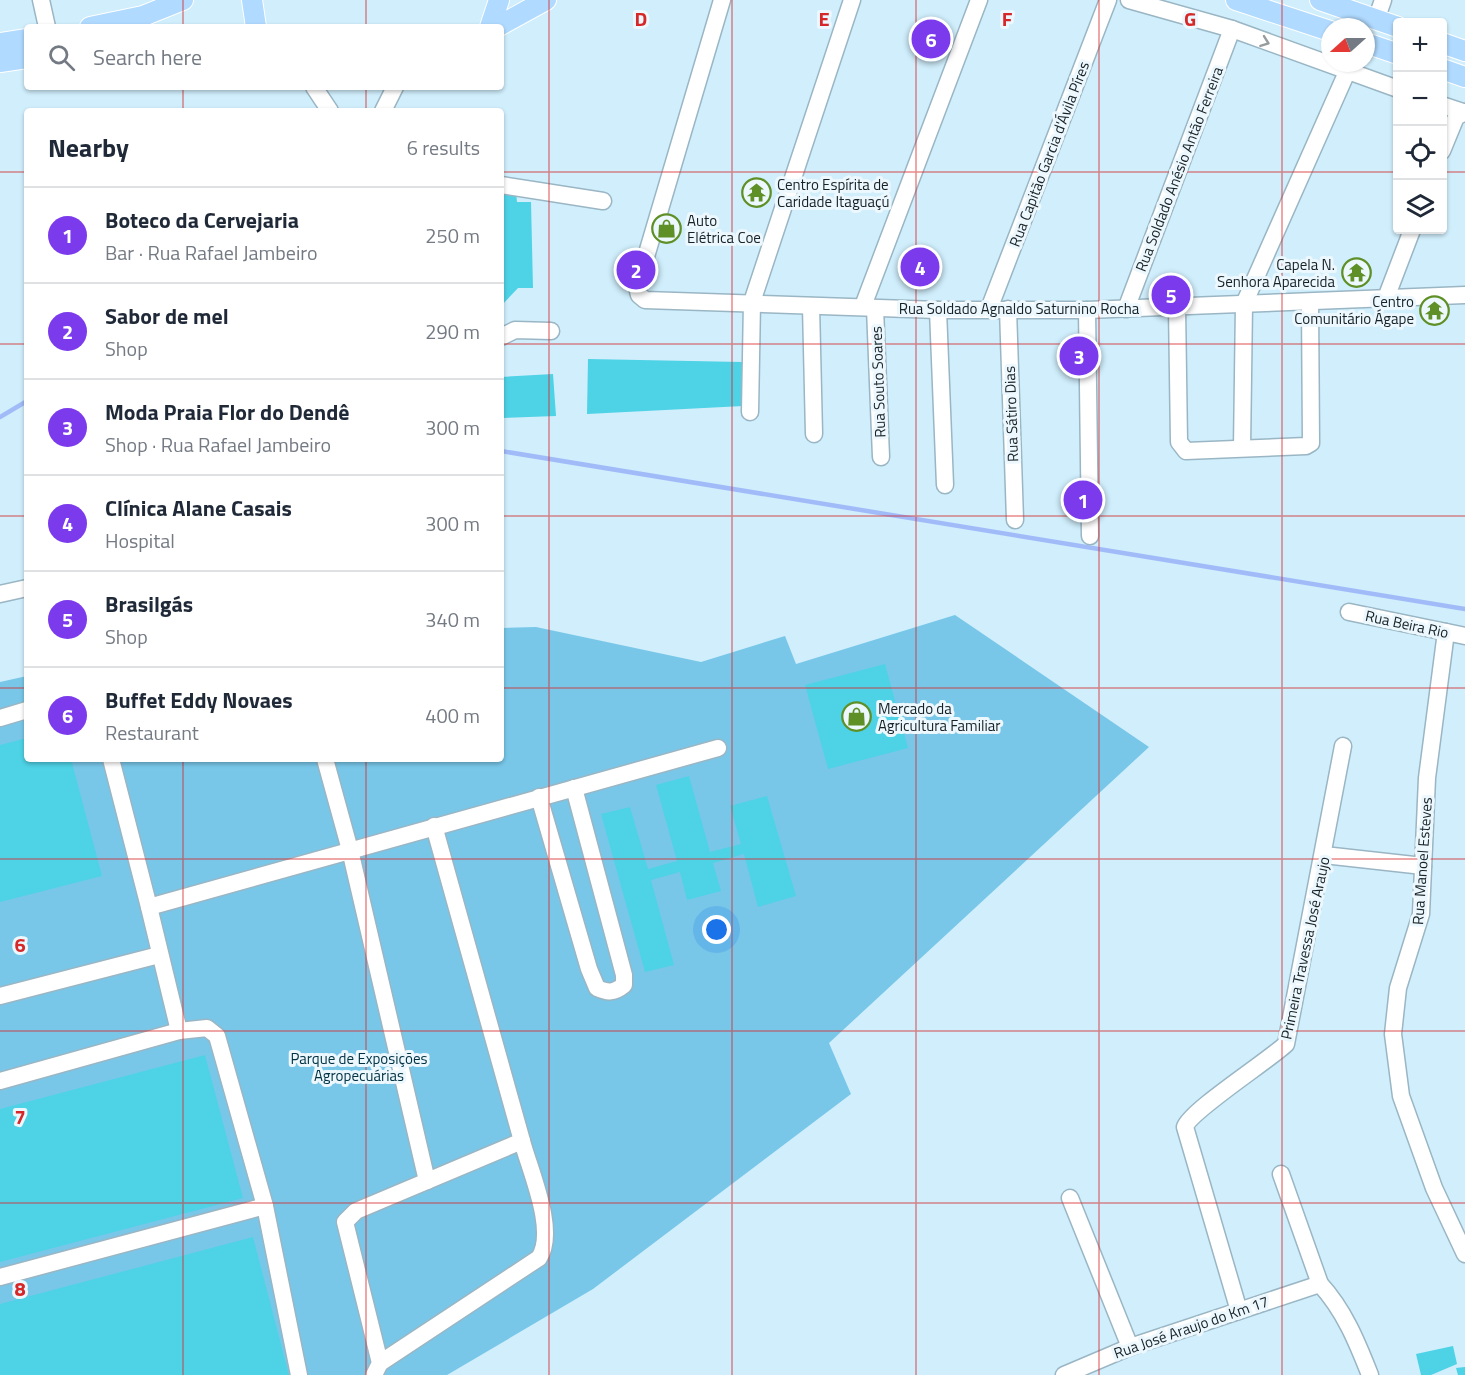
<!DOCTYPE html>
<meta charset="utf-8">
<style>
body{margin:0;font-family:"Titillium Web",sans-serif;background:#f6f6f7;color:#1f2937}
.controls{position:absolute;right:18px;top:18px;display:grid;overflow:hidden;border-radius:6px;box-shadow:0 2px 4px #0004}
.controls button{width:54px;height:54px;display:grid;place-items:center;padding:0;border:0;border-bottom:2px solid #e0e1e3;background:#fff;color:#1f2937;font:30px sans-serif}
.compass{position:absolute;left:1321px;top:18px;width:54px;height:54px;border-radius:50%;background:#fff;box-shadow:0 2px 4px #0004;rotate:249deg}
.you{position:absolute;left:717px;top:930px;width:21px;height:21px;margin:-15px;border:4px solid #fff;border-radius:50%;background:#1a73e8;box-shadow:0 0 0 9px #1a73e833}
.badge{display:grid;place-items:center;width:39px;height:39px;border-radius:50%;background:#7c3aed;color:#fff;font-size:20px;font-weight:700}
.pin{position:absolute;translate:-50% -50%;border:3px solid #fff;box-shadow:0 2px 6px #0006}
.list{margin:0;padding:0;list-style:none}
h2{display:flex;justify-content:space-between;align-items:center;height:78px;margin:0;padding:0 24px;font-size:26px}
h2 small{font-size:20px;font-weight:400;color:#747a83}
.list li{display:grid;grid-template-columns:39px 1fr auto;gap:18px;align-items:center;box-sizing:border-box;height:96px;padding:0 24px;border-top:2px solid #e0e1e3}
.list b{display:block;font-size:22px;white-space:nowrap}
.list p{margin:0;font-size:20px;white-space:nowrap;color:#747a83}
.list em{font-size:20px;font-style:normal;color:#747a83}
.icon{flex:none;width:33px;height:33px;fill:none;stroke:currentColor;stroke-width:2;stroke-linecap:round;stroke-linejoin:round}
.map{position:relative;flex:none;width:1465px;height:1375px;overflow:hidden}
.search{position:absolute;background:#fff;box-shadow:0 2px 4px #0004;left:24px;top:24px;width:480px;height:66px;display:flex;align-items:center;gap:15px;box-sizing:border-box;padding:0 21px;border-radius:6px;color:#747a83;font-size:22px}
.panel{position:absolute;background:#fff;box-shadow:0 2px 4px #0004;left:24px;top:108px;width:480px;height:654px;border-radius:6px}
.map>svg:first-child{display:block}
</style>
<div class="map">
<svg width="1465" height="1375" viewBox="0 0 1465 1375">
<rect width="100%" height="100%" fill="#d0eefc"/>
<path fill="#78c7e9" d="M955,615l194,132 -320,296 22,51 -258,195 -146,86h-447v-693l27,-6v83h474v-131l35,-1 165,35 84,-26 11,28z"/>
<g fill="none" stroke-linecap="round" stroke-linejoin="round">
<g stroke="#a1bbf9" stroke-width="4.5">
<path d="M0,417l27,-16"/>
<path d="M501,451l964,158"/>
</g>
</g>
<g fill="#4ed2e6">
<path d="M502,192h14l1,10h14l2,86h-15l-17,18z"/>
<path d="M588,359l154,3 1,44 -156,8z"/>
<path d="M553,374l3,42 -55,2v-41z"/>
<path d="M885,664l23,84 -80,21 -23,-84z"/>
<path d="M27,738v21h44l31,117 -102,26v-157z"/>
<path d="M689,776l21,76 31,-8 -11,-38 37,-10 29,100 -38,11 -14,-53 -31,9 8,28 -34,9 -7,-28 -29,8 23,85 -29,7 -44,-158 29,-7 18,62 29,-8 -21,-76z"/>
<path d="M205,1055l38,143 -243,64v-153z"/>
<path d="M253,1237l36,138h-289v-71z"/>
<path d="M1453,1346l4,18 -26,11h-10l-5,-21z"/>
<path d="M1465,1367v8h-7l-2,-7z"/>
</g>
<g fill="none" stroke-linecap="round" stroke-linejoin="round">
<defs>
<g id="minor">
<path d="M41,0l6,27"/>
<path d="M722,0l-85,287 2,8 6,5 293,10h149l378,-15"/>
<path d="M1129,0l103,29 166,60"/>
<path d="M1376,20l7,-20"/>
<path d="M314,87l16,24"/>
<path d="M1442,105l21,7"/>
<path d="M383,111l12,-24"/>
<path d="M1442,151l14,-34 9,-5"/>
<path d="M501,185l102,16"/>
<path d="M1386,298l26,-68"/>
<path d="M811,306l3,128"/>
<path d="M863,306l116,-306"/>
<path d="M1177,307l2,135 7,9 120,-5 5,-3 -1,-140"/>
<path d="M875,308l6,149"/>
<path d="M989,309l119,-309"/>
<path d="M1008,309l7,211"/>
<path d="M1126,309l106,-280"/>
<path d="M938,310l7,175"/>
<path d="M1087,310l3,226"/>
<path d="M501,337l14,-7 36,1"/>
<path d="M750,412l2,-110 100,-302"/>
<path d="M1242,448l2,-144 103,-232"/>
<path d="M0,594l27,-6"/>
<path d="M1349,612l116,24"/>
<path d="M1446,632l-19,146 -6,136 -23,74 -5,46 8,62 33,92 31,66"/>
<path d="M0,718l27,-8"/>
<path d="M111,759l38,148 569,-159"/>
<path d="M325,759l25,91 77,331"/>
<path d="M539,797l50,172 8,19c11,5 17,5 27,-3v-10l-50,-187"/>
<path d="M1324,855l99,11"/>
<path d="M149,907l30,124 28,-3 10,8 48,170 34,169"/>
<path d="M0,996l159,-41"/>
<path d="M0,1081l179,-50"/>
<path d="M1281,1174l39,110c24,26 37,58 50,91"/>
<path d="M1070,1198l60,149"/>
<path d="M0,1277l265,-71"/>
<path d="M1239,1311l-54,-184c5,-16 83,-66 101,-83l57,-298"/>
<path d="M380,1363l159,-105c18,-27 -9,-87 -17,-117"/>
<path d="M374,1375l6,-12 -35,-141 11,-11 166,-70 -88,-315"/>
<path d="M1064,1375l66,-28 190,-63"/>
</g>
<g id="major">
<path d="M252,0l4,27"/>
<path d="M1236,0l94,31"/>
<path d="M1320,0l78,27"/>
<path d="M90,27l53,-11 40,-16"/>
<path d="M490,27l9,-27"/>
<path d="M497,27l49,-27"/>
<path d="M0,43l27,-4"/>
<path d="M1366,43l32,11"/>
<path d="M1442,43l23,8"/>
<path d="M0,62l27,-4"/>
<path d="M1442,69l23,8"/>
</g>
</defs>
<use href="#minor" stroke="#9ab6c4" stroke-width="19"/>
<use href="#major" stroke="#fff" stroke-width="22"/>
<use href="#minor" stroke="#fff" stroke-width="16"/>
<use href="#major" stroke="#b0daff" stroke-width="20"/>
</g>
<defs><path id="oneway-chevron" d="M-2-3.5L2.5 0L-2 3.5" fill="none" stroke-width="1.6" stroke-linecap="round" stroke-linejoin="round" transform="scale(1.5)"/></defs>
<use stroke="#979c9e" href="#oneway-chevron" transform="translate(1265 42) rotate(20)"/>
<path fill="none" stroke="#d62828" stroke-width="1.5" stroke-opacity="0.55" d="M183,0v27M366,0v27M549,0v1375M732,0v1375M916,0v1375M1099,0v1375M1282,0v1375M183,87v24M366,87v24M0,172h27M501,172h897M1442,172h23M0,344h27M501,344h964M0,516h27M501,516h964M0,688h27M501,688h964M183,759v616M366,759v616M0,859h1465M0,1031h1465M0,1203h1465"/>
<defs>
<symbol id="temple-ring" viewBox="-11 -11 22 22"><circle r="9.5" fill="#ecf8fd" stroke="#5f9027" stroke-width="1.5"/><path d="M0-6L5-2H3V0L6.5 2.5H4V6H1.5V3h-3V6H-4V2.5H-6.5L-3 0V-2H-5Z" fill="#5f9027"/></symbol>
<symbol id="shop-ring" viewBox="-11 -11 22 22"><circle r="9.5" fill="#ecf8fd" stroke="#5f9027" stroke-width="1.5"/><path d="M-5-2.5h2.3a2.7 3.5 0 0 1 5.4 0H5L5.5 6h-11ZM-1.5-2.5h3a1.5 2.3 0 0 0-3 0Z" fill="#5f9027"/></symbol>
</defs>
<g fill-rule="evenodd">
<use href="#temple-ring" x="740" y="176" width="33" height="33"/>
<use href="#shop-ring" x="650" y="212" width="33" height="33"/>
<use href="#temple-ring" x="1340" y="256" width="33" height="33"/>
<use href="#temple-ring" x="1418" y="294" width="33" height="33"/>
<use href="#shop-ring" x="840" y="700" width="33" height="33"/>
</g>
<g text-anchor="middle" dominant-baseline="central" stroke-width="6" stroke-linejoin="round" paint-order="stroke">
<g font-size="15" fill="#172227" stroke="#ecf8fd">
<text transform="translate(1049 154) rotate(-69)">Rua Capitão Garcia d'Ávila Píres</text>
<text transform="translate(1179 169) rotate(-69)">Rua Soldado Anésio Antão Ferreira</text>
<text x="1019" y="308">Rua Soldado Agnaldo Saturnino Rocha</text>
<text transform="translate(878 382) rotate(-92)">Rua Souto Soares</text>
<text transform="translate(1011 414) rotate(-92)">Rua Sátiro Dias</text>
<text transform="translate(1407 624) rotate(12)">Rua Beira Rio</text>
<text transform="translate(1422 861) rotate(-86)">Rua Manoel Esteves</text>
<text transform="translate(1305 948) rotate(-78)">Primeira Travessa José Araujo</text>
<text transform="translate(1191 1327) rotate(-19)">Rua José Araujo do Km 17</text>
</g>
<g font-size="15" fill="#172227" stroke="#ecf8fd" text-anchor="start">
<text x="777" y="184">Centro Espírita de<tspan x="777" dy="17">Caridade Itaguaçú</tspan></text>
<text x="687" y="220">Auto<tspan x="687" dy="17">Elétrica Coe</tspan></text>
<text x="1335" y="264" text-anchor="end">Capela N.<tspan x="1335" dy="17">Senhora Aparecida</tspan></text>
<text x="1414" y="301" text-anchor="end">Centro<tspan x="1414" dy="17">Comunitário Ágape</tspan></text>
<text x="878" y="708">Mercado da<tspan x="878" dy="17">Agricultura Familiar</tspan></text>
</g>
<g font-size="15" fill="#003142" stroke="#ecf8fd">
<text x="359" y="1058">Parque de Exposições<tspan x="359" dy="17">Agropecuárias</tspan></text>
</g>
</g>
<g font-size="20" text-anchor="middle" font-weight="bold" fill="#d62828" stroke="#ecf8fd" stroke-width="6" stroke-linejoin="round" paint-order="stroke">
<text x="641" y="26">D</text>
<text x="824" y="26">E</text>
<text x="1007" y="26">F</text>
<text x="1190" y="26">G</text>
<text x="20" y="952">6</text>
<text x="20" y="1124">7</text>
<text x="20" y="1296">8</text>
</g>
</svg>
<div class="controls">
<button>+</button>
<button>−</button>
<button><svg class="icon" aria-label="locate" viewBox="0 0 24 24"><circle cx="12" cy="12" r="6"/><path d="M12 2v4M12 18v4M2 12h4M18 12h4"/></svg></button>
<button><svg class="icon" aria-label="layers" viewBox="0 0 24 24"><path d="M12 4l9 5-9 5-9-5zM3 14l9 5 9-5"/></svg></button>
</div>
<svg class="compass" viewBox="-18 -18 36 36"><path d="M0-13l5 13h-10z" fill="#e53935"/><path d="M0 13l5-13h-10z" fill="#747a83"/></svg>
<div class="you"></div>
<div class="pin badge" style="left:1083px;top:500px">1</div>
<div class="pin badge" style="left:636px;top:270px">2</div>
<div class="pin badge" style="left:1079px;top:356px">3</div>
<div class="pin badge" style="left:920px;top:267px">4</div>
<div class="pin badge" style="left:1171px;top:295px">5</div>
<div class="pin badge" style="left:931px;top:39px">6</div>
<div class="search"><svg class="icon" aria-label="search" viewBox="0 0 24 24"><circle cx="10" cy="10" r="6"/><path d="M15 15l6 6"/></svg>Search here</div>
<section class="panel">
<h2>Nearby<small>6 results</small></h2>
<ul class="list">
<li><span class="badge">1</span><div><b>Boteco da Cervejaria</b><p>Bar · Rua Rafael Jambeiro</p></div><em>250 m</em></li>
<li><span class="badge">2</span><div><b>Sabor de mel</b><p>Shop</p></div><em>290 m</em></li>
<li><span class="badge">3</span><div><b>Moda Praia Flor do Dendê</b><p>Shop · Rua Rafael Jambeiro</p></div><em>300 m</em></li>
<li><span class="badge">4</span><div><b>Clínica Alane Casais</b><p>Hospital</p></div><em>300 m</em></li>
<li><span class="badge">5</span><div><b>Brasilgás</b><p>Shop</p></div><em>340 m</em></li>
<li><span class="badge">6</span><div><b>Buffet Eddy Novaes</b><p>Restaurant</p></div><em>400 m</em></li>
</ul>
</section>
</div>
